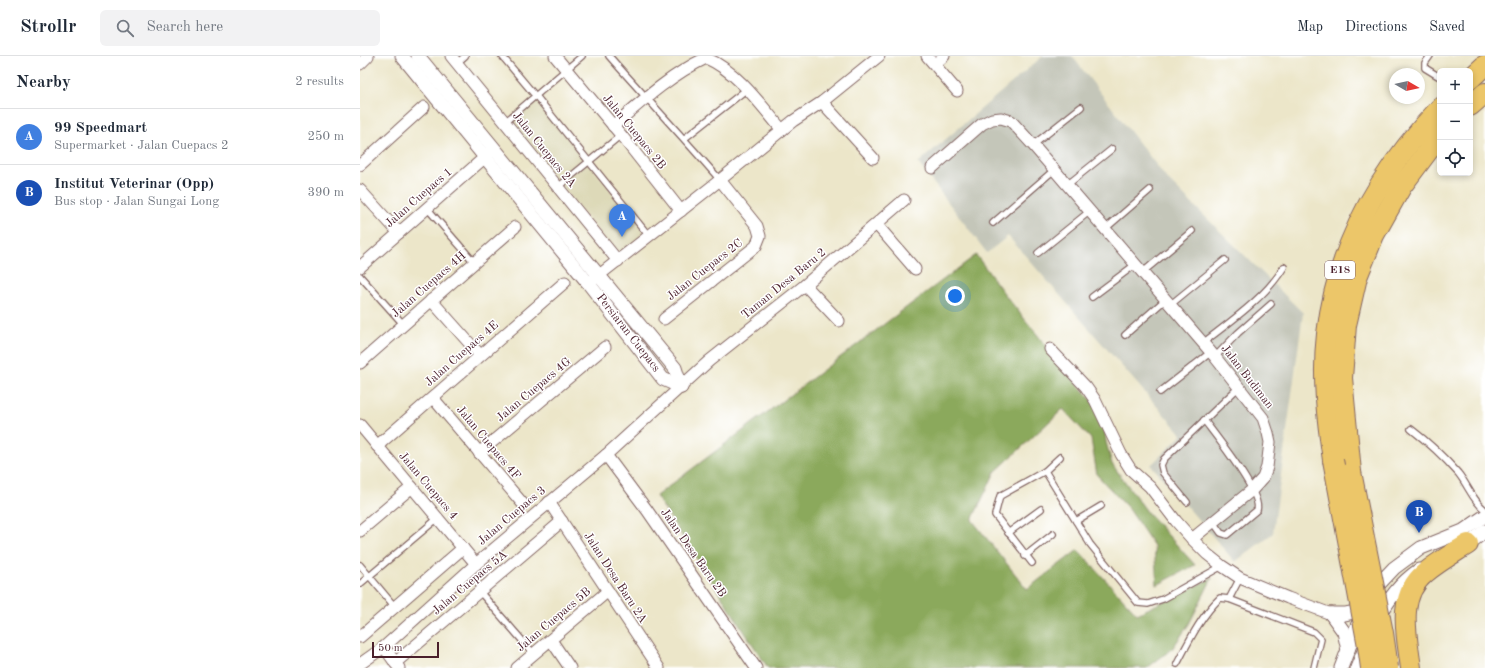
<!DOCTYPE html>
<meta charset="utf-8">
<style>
body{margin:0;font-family:"Old Standard TT",serif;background:#f2f2f3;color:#1f2937}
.controls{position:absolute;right:12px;top:12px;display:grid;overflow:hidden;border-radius:6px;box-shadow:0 2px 6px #0003}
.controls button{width:36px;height:36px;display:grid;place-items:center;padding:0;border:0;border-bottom:1px solid #e0e1e3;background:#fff;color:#1f2937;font:20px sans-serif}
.compass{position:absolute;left:1029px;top:12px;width:36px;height:36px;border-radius:50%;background:#fff;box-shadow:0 2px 6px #0003;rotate:99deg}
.scale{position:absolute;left:12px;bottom:10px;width:67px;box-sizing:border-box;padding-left:4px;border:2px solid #4a1f2b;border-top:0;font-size:11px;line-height:14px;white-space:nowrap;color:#4a1f2b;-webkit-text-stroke:3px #fff;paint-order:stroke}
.you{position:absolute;left:595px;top:240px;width:14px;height:14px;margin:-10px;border:3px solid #fff;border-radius:50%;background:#1a73e8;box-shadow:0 0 0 6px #1a73e833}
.badge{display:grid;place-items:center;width:26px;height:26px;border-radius:50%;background:#0f766e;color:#fff;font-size:13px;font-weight:700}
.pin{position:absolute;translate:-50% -33px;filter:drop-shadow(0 1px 2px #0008)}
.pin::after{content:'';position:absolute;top:21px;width:14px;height:12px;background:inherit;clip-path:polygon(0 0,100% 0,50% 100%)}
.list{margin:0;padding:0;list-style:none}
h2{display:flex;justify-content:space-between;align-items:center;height:52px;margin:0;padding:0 16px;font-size:17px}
h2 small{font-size:13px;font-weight:400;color:#747a83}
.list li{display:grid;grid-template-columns:26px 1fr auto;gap:12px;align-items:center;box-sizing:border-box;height:56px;padding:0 16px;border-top:1px solid #e0e1e3}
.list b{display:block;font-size:15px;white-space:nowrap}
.list p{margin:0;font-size:13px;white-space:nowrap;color:#747a83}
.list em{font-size:13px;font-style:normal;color:#747a83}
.icon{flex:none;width:22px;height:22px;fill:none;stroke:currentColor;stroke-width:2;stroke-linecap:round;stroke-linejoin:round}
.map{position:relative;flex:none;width:1125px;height:612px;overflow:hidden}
header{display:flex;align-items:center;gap:24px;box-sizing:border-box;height:56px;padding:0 20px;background:#fff;border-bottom:1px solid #e0e1e3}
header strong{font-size:19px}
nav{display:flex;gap:22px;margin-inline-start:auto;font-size:14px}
.search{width:280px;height:36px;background:#f2f2f3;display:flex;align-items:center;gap:10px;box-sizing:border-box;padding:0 14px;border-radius:6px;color:#747a83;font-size:15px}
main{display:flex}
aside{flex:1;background:#fff}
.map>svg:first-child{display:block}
</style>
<header>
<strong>Strollr</strong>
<div class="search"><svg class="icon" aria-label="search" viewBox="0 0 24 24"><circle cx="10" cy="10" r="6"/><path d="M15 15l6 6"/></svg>Search here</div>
<nav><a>Map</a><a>Directions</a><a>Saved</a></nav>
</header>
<main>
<aside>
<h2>Nearby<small>2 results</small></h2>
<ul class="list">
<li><span class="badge" style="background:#3f7fe0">A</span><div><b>99 Speedmart</b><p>Supermarket · Jalan Cuepacs 2</p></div><em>250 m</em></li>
<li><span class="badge" style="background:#1a4fb4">B</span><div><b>Institut Veterinar (Opp)</b><p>Bus stop · Jalan Sungai Long</p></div><em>390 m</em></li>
</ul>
</aside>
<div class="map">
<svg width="1125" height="612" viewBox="0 0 1125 612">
<rect width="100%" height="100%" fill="#fff"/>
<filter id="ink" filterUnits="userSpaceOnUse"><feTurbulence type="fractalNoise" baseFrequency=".025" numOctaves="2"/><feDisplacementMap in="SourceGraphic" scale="8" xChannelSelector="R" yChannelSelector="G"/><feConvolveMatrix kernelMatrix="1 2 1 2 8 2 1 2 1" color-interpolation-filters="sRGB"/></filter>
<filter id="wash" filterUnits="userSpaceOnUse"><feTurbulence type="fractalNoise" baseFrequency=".012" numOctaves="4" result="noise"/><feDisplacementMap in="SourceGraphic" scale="16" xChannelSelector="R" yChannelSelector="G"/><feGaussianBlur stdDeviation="0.9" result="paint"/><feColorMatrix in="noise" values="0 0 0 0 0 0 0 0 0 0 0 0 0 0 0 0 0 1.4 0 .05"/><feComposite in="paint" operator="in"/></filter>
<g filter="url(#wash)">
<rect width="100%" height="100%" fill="#ece6c9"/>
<path fill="#ddd9b8" d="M176,43l110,136 -28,21 -109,-134z"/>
<path fill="#c4c6b9" d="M683,0h29l95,123 136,134 -30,220 -38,29 -84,-97 31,-30 -174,-199 -21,17 -69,-90z"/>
<path fill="#8ba95c" stroke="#6a6444" d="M616,199l30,41 67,83 30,34 3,29 6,22 36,49 47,52 -38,20 -3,-39 -25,-37 -32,-34 -6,-36 -28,-30 -68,63 -23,48 55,69 51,-39 59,64 75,-36 -23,46 -17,25 -25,19h-379l-112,-172z"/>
</g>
<g filter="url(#ink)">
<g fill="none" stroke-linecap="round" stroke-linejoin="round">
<defs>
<g id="service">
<path d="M142,0l31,37"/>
<path d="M249,0c37,42 75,82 111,124"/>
<path d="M1070,0l-5,7v5l13,8"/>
<path d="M97,7l8,-7"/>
<path d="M176,40l113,140"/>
<path d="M145,66l77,-66"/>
<path d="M325,82l62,-49"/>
<path d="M673,89l48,-38"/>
<path d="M707,129l45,-36"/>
<path d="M198,131l63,-52"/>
<path d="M67,152l47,54"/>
<path d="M633,167l61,-53"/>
<path d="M745,173l45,-39"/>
<path d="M678,197l52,-42"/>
<path d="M783,216l49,-41"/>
<path d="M0,220l44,49"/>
<path d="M732,241l44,-33"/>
<path d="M810,249l55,-45"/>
<path d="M765,279l41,-36"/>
<path d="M843,287c28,-22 63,-46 81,-76"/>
<path d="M855,301l23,-24 33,-29"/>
<path d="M800,336l51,-40"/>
<path d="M844,364c11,15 59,74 53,90l-30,25 -6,-2 -8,-11"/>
<path d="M1051,373c17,13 33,28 47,44 10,12 14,27 27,37"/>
<path d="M685,415l45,73 48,59 10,1 15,-5 59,-33"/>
<path d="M827,446l-24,-29 -2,-8 3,-6 75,-72"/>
<path d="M716,465l25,-15"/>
<path d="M648,477l33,-24"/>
<path d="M665,500l28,-22"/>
<path d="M672,507l-37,-48 5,-19 45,-25 15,-14"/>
<path d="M0,509l35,42"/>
<path d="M0,528l78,-66"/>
<path d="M120,536l54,62"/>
<path d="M869,543l11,-21"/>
<path d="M817,608c12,-23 24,-48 43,-66l9,1 85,33 7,7 -7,29"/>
</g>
<g id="minor">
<path d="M91,0l167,205"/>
<path d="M195,0l66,79 60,76"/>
<path d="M567,0l30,35"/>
<path d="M0,8l8,-8"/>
<path d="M575,8l9,-8"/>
<path d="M462,46l51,56"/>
<path d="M253,70c29,-25 59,-52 93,-68 31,13 55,47 76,72"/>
<path d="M0,109l64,-58"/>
<path d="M572,112l50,-44 10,-5 9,-1 10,3 22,24 182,212 48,61 5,15 2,9 -3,25 -4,11 -11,12 -60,49 15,15 15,12 18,12 48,20 43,16"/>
<path d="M0,134l39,43"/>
<path d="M517,169l38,44"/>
<path d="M0,211l132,-116"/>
<path d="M233,224l127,-100 73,-59 29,-19 57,-46"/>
<path d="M445,229l34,36"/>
<path d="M71,244l49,55"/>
<path d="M304,263l92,-73 4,-10 -3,-10 -37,-46"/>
<path d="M690,293l36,38 9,13 26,54 10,16 19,17 26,34 16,18"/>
<path d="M0,307l155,-136"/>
<path d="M73,342l90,106"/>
<path d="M0,369l116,139"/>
<path d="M17,390l188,-164"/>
<path d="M119,397l126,-106"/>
<path d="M246,399l41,55 109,158"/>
<path d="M189,446l110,166"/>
<path d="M0,475l52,-44"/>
<path d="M0,581l103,-89"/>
<path d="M191,584l19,28"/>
<path d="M24,591l15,21"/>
<path d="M35,607l167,-142"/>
<path d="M0,608l24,-17 92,-83 130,-109 103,-94 96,-76 99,-85"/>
<path d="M157,612l91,-77"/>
</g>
<g id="tertiary">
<path d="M42,0l187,228 74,95 18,8"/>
<path d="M58,0l257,312 6,19"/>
<path d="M1101,491l7,-3 17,-13"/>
<path d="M1013,539l5,-10 16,-17 27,-20 42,-17 22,-15"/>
<path d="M971,558l13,18 4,18"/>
<path d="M971,558h14l19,-4"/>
<path d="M1018,562c12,-20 21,-34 41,-48"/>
<path d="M981,612l20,-52"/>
<path d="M997,612l9,-22"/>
</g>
<g id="motorway">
<path d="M1110,23l15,-14"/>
<path d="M1110,50l15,-13"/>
<path d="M973,404c-6,-41 -11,-84 -6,-126 10,-88 53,-163 113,-226"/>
<path d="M991,416l-9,-94 4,-53 11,-48 17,-42 27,-48 39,-52"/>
<path d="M1051,612c-4,-32 -15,-71 14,-95 13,-11 29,-20 43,-29"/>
</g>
</defs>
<use href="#service" stroke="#836562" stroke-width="8"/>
<use href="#minor" stroke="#836562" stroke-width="13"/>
<use href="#tertiary" stroke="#836562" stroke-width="15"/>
<use href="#motorway" stroke="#836562" stroke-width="22"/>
<use href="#service" stroke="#fff" stroke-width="5.5"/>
<use href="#minor" stroke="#fff" stroke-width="11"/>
<use href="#tertiary" stroke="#fff" stroke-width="13"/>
<use href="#motorway" stroke="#ecc669" stroke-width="20"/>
<defs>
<g id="motorway-bridge">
<path d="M973,404l35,186 3,22"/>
<path d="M991,416l32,161 5,35"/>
</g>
</defs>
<use href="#motorway-bridge" stroke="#836562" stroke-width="22" stroke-linecap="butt"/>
<use href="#motorway-bridge" stroke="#ecc669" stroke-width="20"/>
</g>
</g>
<g text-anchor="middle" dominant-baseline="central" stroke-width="3" stroke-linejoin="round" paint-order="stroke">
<rect fill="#fff" stroke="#80626b" stroke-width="1" x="965" y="205" width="30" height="18" rx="3"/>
<g font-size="11" font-weight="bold" fill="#4a1f2b">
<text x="980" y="214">E18</text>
</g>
<g font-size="12" fill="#4a1f2b" stroke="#fff">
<text transform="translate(274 76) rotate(51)">Jalan Cuepacs 2B</text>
<text transform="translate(184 94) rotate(51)">Jalan Cuepacs 2A</text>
<text transform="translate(59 142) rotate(-41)">Jalan Cuepacs 1</text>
<text transform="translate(345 214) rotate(-38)">Jalan Cuepacs 2C</text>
<text transform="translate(424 228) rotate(-39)">Taman Desa Baru 2</text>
<text transform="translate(69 229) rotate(-41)">Jalan Cuepacs 4H</text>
<text transform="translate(268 277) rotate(52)">Persiaran Cuepacs</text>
<text transform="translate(102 298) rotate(-41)">Jalan Cuepacs 4E</text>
<text transform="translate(887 321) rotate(52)">Jalan Budiman</text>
<text transform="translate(174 334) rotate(-40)">Jalan Cuepacs 4G</text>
<text transform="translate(128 387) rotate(50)">Jalan Cuepacs 4F</text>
<text transform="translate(68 430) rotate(50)">Jalan Cuepacs 4</text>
<text transform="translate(152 460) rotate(-40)">Jalan Cuepacs 3</text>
<text transform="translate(333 497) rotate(55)">Jalan Desa Baru 2B</text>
<text transform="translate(255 522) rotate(57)">Jalan Desa Baru 2A</text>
<text transform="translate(110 527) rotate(-40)">Jalan Cuepacs 5A</text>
<text transform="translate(194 564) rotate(-40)">Jalan Cuepacs 5B</text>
</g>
</g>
</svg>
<div class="controls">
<button>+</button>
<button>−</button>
<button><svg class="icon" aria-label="locate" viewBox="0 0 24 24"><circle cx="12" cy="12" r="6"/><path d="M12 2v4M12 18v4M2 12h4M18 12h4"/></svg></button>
</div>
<svg class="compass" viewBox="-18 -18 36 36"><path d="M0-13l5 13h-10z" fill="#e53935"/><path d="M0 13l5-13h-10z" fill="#747a83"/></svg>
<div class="scale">50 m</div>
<div class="you"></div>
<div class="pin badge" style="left:262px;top:181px;background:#3f7fe0">A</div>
<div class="pin badge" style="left:1059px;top:477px;background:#1a4fb4">B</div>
</div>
</main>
